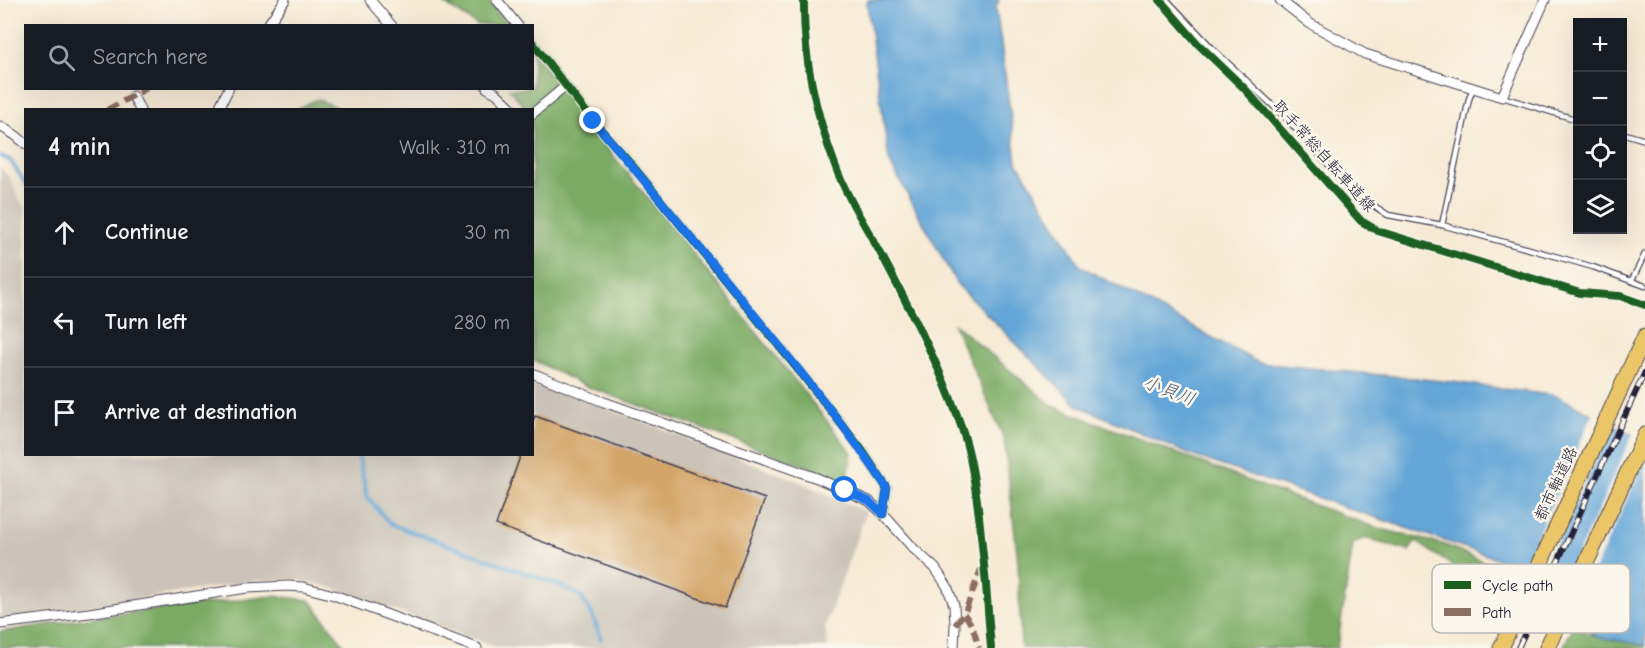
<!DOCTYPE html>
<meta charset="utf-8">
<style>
body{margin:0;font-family:"Comic Neue","Klee One",sans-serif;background:#20242c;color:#f1f3f6}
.controls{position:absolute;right:18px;top:18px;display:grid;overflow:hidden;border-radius:0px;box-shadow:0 6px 24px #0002}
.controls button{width:54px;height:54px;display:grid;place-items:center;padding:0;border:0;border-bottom:2px solid #363941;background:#171b24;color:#f1f3f6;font:30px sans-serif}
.stop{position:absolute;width:18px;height:18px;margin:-14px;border:4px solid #1a73e8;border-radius:50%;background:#fff}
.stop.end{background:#1a73e8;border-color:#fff;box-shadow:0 2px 6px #0008}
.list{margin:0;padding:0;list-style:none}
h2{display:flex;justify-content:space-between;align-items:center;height:78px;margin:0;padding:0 24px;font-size:26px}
h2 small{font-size:20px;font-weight:400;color:#9ea1a6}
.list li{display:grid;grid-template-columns:39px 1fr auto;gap:18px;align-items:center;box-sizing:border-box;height:90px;padding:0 24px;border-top:2px solid #363941}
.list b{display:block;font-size:22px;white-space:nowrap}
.list em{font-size:20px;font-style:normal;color:#9ea1a6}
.icon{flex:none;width:33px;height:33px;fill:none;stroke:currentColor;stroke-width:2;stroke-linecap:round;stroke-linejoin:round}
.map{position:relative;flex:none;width:1645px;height:648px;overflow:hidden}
.search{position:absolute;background:#171b24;box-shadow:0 6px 24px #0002;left:24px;top:24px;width:510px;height:66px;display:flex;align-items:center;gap:15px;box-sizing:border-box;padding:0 21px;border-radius:0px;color:#9ea1a6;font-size:22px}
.panel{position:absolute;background:#171b24;box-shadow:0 6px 24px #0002;left:24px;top:108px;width:510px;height:348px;border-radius:0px}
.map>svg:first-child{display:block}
</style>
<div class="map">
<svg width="1645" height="648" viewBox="0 0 1645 648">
<rect width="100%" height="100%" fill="#fbf7ec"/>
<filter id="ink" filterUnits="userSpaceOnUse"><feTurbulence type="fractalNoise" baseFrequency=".0167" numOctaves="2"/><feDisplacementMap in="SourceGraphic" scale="12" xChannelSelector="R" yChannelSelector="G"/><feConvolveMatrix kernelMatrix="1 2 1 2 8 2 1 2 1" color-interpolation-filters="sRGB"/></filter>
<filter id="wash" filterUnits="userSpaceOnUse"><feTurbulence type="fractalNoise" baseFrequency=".008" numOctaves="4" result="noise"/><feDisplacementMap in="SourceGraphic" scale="24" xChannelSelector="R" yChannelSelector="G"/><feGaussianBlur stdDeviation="1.35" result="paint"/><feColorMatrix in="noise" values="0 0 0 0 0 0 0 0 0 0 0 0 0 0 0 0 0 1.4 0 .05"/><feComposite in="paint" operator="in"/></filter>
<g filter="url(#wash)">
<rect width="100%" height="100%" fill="#f7ead5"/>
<path fill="#cbc3b8" d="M0,167l10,10 8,21 7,8 1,248h506l1,-74 265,101 68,31 -41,115 3,21h-329l-170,-61 -32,-7h-35l-262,40z"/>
<g fill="#7aaa64" stroke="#4e6650" stroke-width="1.5">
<path d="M439,0h49l20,25h-31z"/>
<path d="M533,53c28,32 51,68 79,101 81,99 161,198 240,299l-5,28 -262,-95 -52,-26 -1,-250 -9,-1v-4l-14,-16 23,-1z"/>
<path d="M317,99l24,10h-44z"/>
<path d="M953,323l100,83 204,78 120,44 68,17 56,24 11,9 -16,39 -39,-48 -42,-28 -6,10 -45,-13 -11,6 -16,104h-316l-3,-87 -14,-122z"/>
<path d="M273,596l37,4 36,48h-346v-16l94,-15z"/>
<path d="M1573,627l24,10 48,8v3h-82z"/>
</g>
<path fill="#63a6d7" stroke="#426489" stroke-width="1.5" d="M868,0h131l-3,7 21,155 63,104 179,97 193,19 105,14 88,45v204l-48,-8 -93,-76 -313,-106 -114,-50 -120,-121 -68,-123 -22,-157z"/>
<g fill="#f7ead5">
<path d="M1594,412l19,10 -78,169 -17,-14z"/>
<path d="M1634,432l11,6v22l-74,160 -17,-14z"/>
</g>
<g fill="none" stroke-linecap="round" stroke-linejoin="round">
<g stroke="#63a6d7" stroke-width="4">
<path d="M0,156l10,4 16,24"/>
<path d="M358,454l9,42 23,28 169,61 21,11 11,16 10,27"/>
</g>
</g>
<g id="blocks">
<path fill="#d4a568" d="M535,416l230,83 -40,109 -229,-83 25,-71h11v-30z"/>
</g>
</g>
<g filter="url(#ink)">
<use href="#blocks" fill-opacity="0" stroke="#424052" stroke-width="1.5"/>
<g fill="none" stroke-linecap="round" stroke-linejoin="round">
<defs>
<g id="service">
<path d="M1167,0l46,49 73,69 61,67 15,13 26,17 54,10 116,32 35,10 52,19"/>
<path d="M1502,97l76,23"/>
<path d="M1622,133l23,7"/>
<path d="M1442,225l27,-126 4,-11"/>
<path d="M1632,280l13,-26"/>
</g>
<g id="minor">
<path d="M370,0l22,26"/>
<path d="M497,0l21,26"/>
<path d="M1280,0l29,23 56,31 137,43 43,-97"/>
<path d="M267,26l18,-26"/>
<path d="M532,42l61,79 35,39 188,232 46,58 25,38 -4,26"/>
<path d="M487,88l9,5 18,17"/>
<path d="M133,96l7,14"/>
<path d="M218,110l11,-22"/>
<path d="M532,114l34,-28"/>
<path d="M0,126l15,9 11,9"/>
<path d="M532,373l72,29 213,76 52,23 14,13 31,35 21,19 12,18 7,19 1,20 -1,23"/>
<path d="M0,624l89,-11 158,-25 41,-2 15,1 31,8 143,53"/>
</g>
<g id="primary">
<path d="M1501,648l144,-312"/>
<path d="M1547,648l98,-213"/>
</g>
</defs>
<use href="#service" stroke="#424052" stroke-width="7"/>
<use href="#minor" stroke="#424052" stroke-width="11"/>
<use href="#primary" stroke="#424052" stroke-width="17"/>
<use href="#service" stroke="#fff" stroke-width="4.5"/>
<use href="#minor" stroke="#fff" stroke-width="9"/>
<use href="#primary" stroke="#ebc669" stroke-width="15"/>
<defs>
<path id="rail" d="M1518,648l127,-276"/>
</defs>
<use href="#rail" stroke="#22223b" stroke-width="6"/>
<use href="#rail" stroke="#fbf7ec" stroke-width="4" stroke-dasharray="11" stroke-linecap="butt"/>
<g stroke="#8d6e63" stroke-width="6" stroke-dasharray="12 6" stroke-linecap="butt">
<path d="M107,110l40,-22"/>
<path d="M964,614c9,10 11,21 15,34"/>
<path d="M955,625l10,-13 16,-43"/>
</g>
<defs>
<g id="cycleway">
<path d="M804,0c-1,56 11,112 31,165 11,31 30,60 46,89 29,55 58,110 79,169 11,30 15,62 19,93 5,44 9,88 12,132"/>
<path d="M1160,0l38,44 46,44 117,133 17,10 202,62 40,3 25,9"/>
<path d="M532,42l61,79 35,39 188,232 46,58 25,38 -4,26"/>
</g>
</defs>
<use href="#cycleway" stroke="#fbf7ec" stroke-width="11"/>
<use href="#cycleway" stroke="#1b5e20" stroke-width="8"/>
</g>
</g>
<g fill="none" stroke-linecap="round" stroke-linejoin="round" filter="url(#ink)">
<path stroke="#1a73e8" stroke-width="8" d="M593,121c54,61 104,124 155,186 48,59 97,118 139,181l-4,26 -14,-13 -24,-11"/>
</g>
<g text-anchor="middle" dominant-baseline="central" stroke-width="5" stroke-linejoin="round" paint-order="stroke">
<g font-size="16" fill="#22223b" stroke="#fbf7ec">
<text transform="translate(1324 156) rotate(48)">取手常総自転車道線</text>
<text transform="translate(1556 484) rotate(-65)">都市軸道路</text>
</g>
<g font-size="18" font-style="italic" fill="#3c5779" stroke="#fbf7ec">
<text transform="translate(1169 391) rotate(21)">小貝川</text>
</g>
</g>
<rect x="1432" y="564" width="198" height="69" rx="9" fill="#fbf7ec" stroke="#bab7b7" stroke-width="1.5"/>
<rect x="1444" y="581" width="27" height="8" fill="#1b5e20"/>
<rect x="1444" y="608" width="27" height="8" fill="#8d6e63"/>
<g font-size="16" fill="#22223b">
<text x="1482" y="591">Cycle path</text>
<text x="1482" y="618">Path</text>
</g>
</svg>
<div class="controls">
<button>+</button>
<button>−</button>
<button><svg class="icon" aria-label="locate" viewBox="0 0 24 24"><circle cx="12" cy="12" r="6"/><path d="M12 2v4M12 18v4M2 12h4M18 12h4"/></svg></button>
<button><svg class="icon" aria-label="layers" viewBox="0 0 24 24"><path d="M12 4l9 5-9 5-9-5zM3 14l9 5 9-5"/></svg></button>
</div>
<div class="stop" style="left:845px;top:490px"></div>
<div class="stop end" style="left:593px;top:121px"></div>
<div class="search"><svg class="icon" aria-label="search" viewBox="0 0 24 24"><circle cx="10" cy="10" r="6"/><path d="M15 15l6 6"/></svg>Search here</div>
<section class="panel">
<h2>4 min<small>Walk · 310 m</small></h2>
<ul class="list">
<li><svg class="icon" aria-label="ahead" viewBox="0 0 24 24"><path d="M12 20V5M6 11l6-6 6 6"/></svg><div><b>Continue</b></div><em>30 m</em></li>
<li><svg class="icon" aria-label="left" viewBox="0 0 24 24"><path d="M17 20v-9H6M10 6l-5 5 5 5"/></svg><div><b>Turn left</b></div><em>280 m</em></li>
<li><svg class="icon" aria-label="arrive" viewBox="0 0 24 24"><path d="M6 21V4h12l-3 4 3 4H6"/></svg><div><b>Arrive at destination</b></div></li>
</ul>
</section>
</div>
